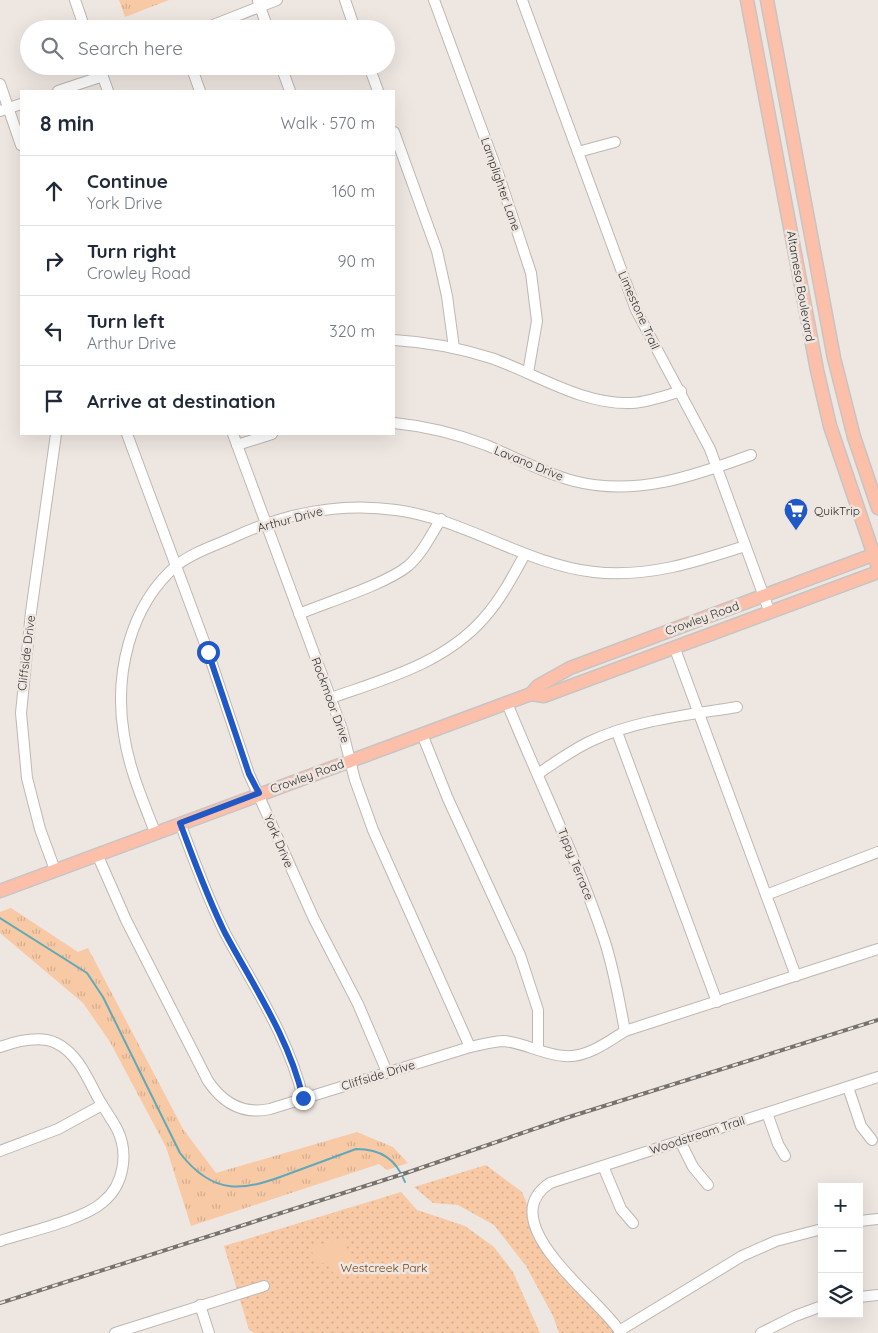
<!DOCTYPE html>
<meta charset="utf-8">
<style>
body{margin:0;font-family:Quicksand,sans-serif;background:#f6f6f7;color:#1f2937}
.controls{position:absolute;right:15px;bottom:15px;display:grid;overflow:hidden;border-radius:0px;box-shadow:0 5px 20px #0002}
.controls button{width:45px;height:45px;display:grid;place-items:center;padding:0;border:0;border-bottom:1px solid #e0e1e3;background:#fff;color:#1f2937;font:25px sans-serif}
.stop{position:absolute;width:15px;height:15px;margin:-11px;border:4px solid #2059c5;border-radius:50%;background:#fff}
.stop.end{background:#2059c5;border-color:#fff;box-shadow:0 1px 5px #0008}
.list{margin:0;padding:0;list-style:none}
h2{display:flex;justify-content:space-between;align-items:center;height:65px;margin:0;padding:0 20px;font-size:21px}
h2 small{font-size:16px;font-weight:400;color:#747a83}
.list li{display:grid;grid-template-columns:32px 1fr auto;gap:15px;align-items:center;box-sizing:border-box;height:70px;padding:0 20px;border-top:1px solid #e0e1e3}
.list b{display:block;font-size:19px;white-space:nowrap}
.list p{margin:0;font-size:16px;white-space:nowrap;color:#747a83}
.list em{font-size:16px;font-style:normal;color:#747a83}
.icon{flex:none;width:28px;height:28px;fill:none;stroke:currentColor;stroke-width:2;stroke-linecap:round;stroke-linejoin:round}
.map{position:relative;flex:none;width:878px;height:1333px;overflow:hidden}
.search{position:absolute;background:#fff;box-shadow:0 5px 20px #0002;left:20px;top:20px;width:375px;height:55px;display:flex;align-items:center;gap:12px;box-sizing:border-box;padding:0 18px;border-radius:28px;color:#747a83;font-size:19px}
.panel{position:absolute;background:#fff;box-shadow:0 5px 20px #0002;left:20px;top:90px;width:375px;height:345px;border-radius:0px}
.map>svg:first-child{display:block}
</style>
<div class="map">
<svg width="878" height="1333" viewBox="0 0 878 1333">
<defs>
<pattern id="grass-tufts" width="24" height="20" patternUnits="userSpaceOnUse" patternTransform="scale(1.25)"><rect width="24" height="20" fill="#f8c9a5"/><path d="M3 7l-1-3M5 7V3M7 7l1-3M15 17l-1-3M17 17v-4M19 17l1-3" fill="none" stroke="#d5ad8e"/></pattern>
<pattern id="park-dots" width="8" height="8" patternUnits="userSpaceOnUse" patternTransform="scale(1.25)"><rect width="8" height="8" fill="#f8c9a5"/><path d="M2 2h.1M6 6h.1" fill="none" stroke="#d5ad8e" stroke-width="1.8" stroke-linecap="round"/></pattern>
</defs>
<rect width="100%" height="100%" fill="#eee6e1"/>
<g fill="url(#grass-tufts)">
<path d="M119,0h50l-44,17z"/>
<path d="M11,908l67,44 10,-4 95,181 33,44 141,-41 36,15 15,16 -21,7 -8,-6 -188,62 -25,-79 -56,-105 -27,-39 -83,-70v-21z"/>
</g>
<g fill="url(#park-dots)">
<path d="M486,1165l36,27 32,76 47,40 13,25h-55l-6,-17 -27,-50 -32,-41 -36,-20 -25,-2 -19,-16z"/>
<path d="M401,1192l16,18 48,16 29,21 19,25 27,61h-285l-6,-3 -25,-84z"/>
</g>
<path fill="#f8c9a5" d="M344,1238l9,28 -20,7 -4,-12 -13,4 -5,-17z"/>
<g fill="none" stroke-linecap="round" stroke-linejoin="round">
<path stroke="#60a9ba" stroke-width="2" d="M0,918l87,55 16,24 77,156c34,44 64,38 111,20 22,-8 43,-16 65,-24 25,0 40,10 49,33"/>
<defs>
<g id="minor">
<path d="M75,0l10,29"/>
<path d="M345,0l10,29"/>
<path d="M434,0l65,176 32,97 6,48 -9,52"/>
<path d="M522,0l114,310 74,139 60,164"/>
<path d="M258,1l10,28"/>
<path d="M203,29l74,-29"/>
<path d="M99,66l9,25"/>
<path d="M191,66l9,25"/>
<path d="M281,66l9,25"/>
<path d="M369,66l9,25"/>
<path d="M0,84l21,61"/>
<path d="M58,91l45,-15"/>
<path d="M0,111l21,-7"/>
<path d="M394,132l43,119 10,45 7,52"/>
<path d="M578,152l37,-10"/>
<path d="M394,340c33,2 66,8 97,18 46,16 91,47 141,45 16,-1 33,-7 49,-12"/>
<path d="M394,423c31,3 63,11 92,22 29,12 57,28 88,36 61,16 120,-5 177,-26"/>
<path d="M127,434l81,218 41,122 65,145 44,85 29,68"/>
<path d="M233,434l109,295 13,51 18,50 97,217"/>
<path d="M237,445l35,-11"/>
<path d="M299,614c29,-12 87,-30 109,-48 14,-12 23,-31 33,-47"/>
<path d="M675,649l121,327"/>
<path d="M331,698c54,-19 114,-35 153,-80 17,-19 29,-42 41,-64"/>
<path d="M507,703c32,79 70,155 97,236 10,30 15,61 21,92"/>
<path d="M617,732l100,270"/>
<path d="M422,734l26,65 72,156 18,55v39"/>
<path d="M538,774c17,-12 34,-24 53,-33 45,-21 97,-26 146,-34"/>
<path d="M180,823c14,37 27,74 45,110 29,54 64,105 78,165"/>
<path d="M155,832c-12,-31 -26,-63 -31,-97 -10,-59 5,-129 53,-170 16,-13 40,-20 59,-29 51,-23 105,-34 160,-26 69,9 128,54 198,62 53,6 102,-10 151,-26"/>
<path d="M97,854l29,66 82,161c15,22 35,34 62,28l200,-62c11,-2 23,-6 34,-6 21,2 40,14 61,15 21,2 43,-14 60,-25l253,-82"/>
<path d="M55,870l-15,-41 -13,-51 -6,-65 10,-101 25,-178"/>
<path d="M766,895l112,-43"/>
<path d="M0,1047c17,-6 39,-12 56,-4 21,10 31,34 41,53 6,11 14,22 20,33 12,24 7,56 -14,73 -20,18 -76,30 -103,39"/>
<path d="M848,1087l13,39 11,14"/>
<path d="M767,1113l11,31 7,12"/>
<path d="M680,1141l13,26 15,18"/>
<path d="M0,1151l58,-22 44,-24"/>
<path d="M603,1166l18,43 12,14"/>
<path d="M859,1221l19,-2"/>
<path d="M859,1297l19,-2"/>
<path d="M200,1305l9,28"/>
<path d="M619,1331l123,-75 34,-15 46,-12"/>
<path d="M115,1333l149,-47"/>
<path d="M621,1333c-19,-33 -131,-110 -71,-150l328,-106"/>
<path d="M761,1333l34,-17 27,-10"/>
</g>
<g id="major">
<path d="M747,0l70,370 13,56 48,141"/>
<path d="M767,0l67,358 20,79 24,71"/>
<path d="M531,694l7,-8 32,-18 308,-115"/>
<path d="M0,891l531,-197 13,2 334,-124"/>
</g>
</defs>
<use href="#minor" stroke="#beb7b2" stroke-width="12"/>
<use href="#major" stroke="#c6c5c4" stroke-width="15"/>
<use href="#minor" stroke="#fff" stroke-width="10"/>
<use href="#major" stroke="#fcbfa9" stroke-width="12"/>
<defs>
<path id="rail" d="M0,1303l406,-130 163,-56 309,-97"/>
</defs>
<use href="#rail" stroke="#76726e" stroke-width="4"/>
<use href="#rail" stroke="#eee6e1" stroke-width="2" stroke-dasharray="5.5" stroke-linecap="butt"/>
</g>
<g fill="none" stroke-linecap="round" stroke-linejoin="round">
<path stroke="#2059c5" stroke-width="6" d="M208,652l41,122 10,19 -79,30c14,37 27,74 45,110 29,54 64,105 78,165"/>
</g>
<defs>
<symbol id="supermarket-pin" viewBox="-11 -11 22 30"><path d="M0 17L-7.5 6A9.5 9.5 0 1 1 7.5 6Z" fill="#2059c5" stroke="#eee6e1"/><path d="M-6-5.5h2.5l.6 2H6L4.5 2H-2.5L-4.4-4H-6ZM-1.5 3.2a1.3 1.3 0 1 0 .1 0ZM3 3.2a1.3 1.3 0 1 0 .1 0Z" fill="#fff"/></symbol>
</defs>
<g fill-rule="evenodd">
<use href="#supermarket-pin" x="782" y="496" width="28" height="38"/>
</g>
<g text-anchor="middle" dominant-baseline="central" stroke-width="5" stroke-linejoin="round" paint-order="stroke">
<g font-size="12" fill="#322f2d" stroke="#eee6e1">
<text transform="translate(501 184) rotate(71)">Lamplighter Lane</text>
<text transform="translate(801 286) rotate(80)">Altamesa Boulevard</text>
<text transform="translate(639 310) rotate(66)">Limestone Trail</text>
<text transform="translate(529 463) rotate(22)">Lavano Drive</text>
<text transform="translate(290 519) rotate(-15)">Arthur Drive</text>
<text transform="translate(702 618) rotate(-20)">Crowley Road</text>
<text transform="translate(26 653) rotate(-83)">Cliffside Drive</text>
<text transform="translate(331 700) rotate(70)">Rockmoor Drive</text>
<text transform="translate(307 776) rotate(-20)">Crowley Road</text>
<text transform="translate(279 841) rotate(67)">York Drive</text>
<text transform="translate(576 864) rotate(68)">Tippy Terrace</text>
<text transform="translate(378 1075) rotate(-17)">Cliffside Drive</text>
<text transform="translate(697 1135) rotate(-18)">Woodstream Trail</text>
</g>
<g font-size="12" fill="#322f2d" stroke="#eee6e1" text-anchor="start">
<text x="814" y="510">QuikTrip</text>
</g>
<g font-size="12" fill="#704117" stroke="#eee6e1">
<text x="384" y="1267">Westcreek Park</text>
</g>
</g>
</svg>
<div class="controls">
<button>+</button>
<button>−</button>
<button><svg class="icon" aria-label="layers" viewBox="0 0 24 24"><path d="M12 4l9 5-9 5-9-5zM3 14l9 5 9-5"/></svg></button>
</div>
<div class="stop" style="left:208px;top:652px"></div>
<div class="stop end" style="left:303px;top:1098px"></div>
<div class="search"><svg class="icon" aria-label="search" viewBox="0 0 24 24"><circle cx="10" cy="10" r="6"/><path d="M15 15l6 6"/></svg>Search here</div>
<section class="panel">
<h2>8 min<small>Walk · 570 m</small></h2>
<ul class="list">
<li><svg class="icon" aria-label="ahead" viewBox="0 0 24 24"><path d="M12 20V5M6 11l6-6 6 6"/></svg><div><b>Continue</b><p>York Drive</p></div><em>160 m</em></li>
<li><svg class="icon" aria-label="right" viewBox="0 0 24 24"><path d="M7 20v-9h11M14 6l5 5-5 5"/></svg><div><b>Turn right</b><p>Crowley Road</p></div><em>90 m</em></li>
<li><svg class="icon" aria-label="left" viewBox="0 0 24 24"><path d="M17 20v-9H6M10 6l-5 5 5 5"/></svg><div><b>Turn left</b><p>Arthur Drive</p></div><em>320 m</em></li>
<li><svg class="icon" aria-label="arrive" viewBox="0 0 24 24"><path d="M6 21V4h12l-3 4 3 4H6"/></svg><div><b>Arrive at destination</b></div></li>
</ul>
</section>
</div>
